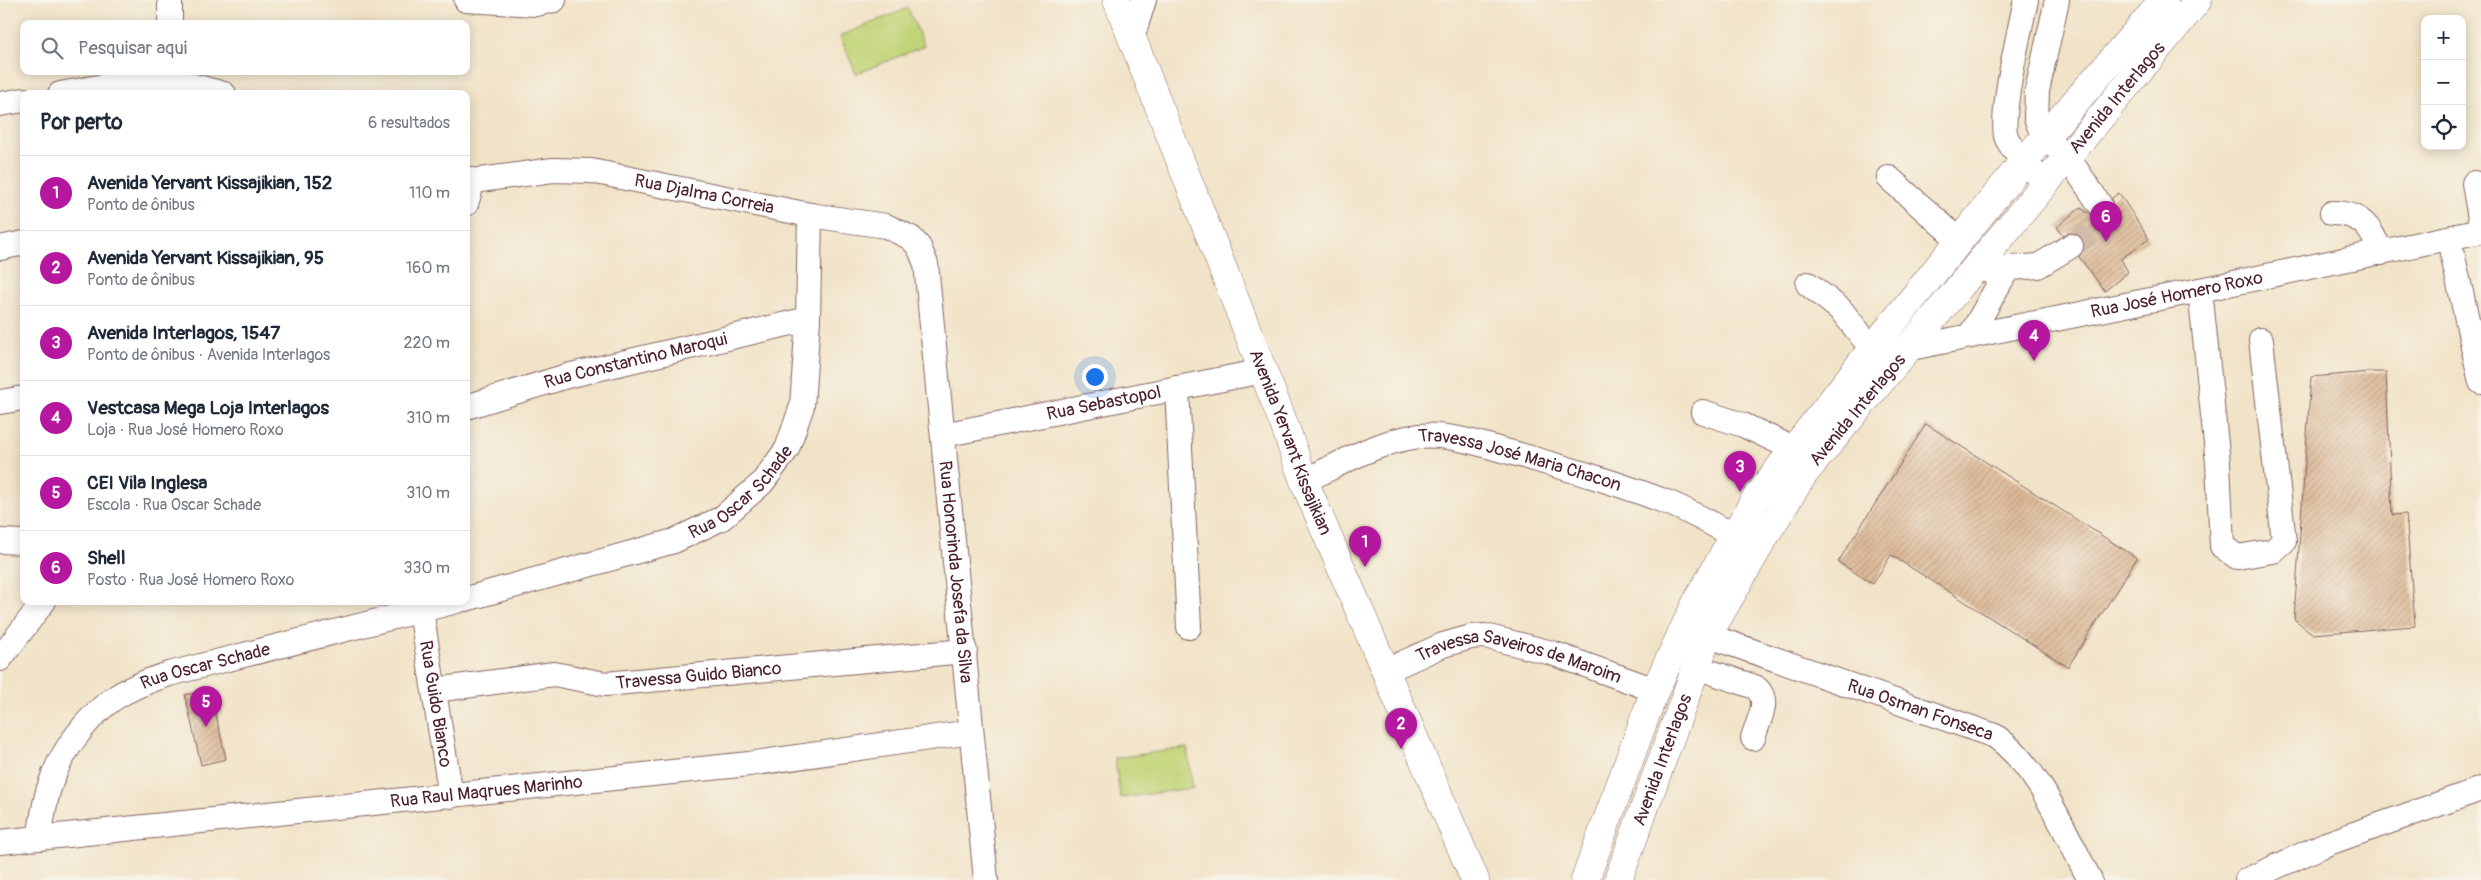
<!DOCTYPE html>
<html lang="pt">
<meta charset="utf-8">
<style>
body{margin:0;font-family:Pangolin,sans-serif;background:#f2f2f3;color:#1f2937}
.controls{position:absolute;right:15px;top:15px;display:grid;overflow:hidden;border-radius:10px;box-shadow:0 2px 12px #0003}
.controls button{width:45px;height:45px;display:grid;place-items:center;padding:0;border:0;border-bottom:1px solid #e0e1e3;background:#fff;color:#1f2937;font:25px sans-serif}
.you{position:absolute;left:1094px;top:376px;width:18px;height:18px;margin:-12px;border:4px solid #fff;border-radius:50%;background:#1a73e8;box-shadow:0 0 0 8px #1a73e833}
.badge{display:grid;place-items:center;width:32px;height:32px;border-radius:50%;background:#b5179e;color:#fff;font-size:16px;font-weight:700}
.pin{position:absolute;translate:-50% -41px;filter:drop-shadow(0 1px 2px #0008)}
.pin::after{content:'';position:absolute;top:26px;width:18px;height:15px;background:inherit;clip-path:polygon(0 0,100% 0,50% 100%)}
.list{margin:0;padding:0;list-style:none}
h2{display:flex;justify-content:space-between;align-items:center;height:65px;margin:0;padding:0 20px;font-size:21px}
h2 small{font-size:16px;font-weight:400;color:#747a83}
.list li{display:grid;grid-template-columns:32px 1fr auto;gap:15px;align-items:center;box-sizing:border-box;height:75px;padding:0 20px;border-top:1px solid #e0e1e3}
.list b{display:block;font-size:19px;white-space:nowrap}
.list p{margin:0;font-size:16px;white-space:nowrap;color:#747a83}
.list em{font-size:16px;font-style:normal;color:#747a83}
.icon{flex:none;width:28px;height:28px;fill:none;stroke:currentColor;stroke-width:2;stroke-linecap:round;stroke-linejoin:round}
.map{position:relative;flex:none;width:2481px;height:880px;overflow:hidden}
.search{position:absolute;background:#fff;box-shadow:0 2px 12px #0003;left:20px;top:20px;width:450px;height:55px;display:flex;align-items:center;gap:12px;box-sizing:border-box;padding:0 18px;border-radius:10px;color:#747a83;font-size:19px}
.panel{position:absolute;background:#fff;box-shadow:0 2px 12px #0003;left:20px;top:90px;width:450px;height:515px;border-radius:10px}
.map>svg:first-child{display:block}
</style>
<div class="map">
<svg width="2481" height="880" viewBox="0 0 2481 880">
<defs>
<pattern id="building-hatch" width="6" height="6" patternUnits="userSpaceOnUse" patternTransform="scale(1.25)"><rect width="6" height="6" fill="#ddb997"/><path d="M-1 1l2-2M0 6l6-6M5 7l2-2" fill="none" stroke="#b5967b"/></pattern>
</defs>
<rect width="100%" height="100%" fill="#f7f3e8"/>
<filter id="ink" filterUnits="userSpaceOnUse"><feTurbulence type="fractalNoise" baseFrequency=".02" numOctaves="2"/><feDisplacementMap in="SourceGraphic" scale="10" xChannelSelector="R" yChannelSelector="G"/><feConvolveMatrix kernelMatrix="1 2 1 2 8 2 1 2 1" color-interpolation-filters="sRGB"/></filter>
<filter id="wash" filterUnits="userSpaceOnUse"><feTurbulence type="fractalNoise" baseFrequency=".0096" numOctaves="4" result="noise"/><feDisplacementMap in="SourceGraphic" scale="20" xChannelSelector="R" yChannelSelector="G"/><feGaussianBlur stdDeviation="1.12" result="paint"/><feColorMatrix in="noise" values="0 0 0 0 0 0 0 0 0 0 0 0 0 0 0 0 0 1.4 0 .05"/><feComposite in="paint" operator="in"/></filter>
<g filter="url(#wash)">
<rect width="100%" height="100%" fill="#f1e3c7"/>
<g fill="#c1d477" stroke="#867a51">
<path d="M908,8l16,38 -68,28 -16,-38z"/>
<path d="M1187,748l6,40 -73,10 -5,-40z"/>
</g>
<g id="blocks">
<g fill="url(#building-hatch)">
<path d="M2119,193l30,46 -28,20 7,13 -23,19 -26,-34 6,-11 -3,-8 -11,-6 -8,3 -6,-8 24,-20 13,11 13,-1 6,-6 -1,-13z"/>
<path d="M2370,372h16l6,143 14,-1 9,112 -102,8 -19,-15 17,-242z"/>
<path d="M1926,424l211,134 -69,109 -177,-112 -18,29 -35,-22z"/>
<path d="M210,690l16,69 -25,6 -16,-70z"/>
</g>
</g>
</g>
<g filter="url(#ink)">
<use href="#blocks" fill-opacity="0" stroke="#846462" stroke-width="1"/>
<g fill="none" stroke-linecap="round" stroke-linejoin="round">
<path stroke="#d0bca8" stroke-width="24" stroke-dasharray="24 12" stroke-linecap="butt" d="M2071,246c18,-13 31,-17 29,-41"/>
<defs>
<g id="minor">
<path d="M466,0l70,4 18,-4"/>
<path d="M2026,0c-5,24 -28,121 -19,139 9,17 24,30 38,43"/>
<path d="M2057,0l-20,91 -1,27 8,20 23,18 33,49"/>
<path d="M170,24v-24"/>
<path d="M1132,38l12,-38"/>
<path d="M60,94l82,-15h27l55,15"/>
<path d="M0,104l24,-4"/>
<path id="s1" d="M466,178l7,3 80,-11 38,1 219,44 76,11 25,12 8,9 7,17 60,616"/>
<path d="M1889,178l71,63"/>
<path d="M2474,183l7,42"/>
<path d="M466,204l7,-23"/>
<path d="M2332,213c29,0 39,14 49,40"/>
<path d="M2449,239l32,143"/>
<path d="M0,248l24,-5"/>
<path d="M1971,271l67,-5 33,-20"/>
<path id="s2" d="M1808,284l33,26 31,39h34l294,-59 281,-59"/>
<path d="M2200,290l18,173 4,83 15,11 36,-6 11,-10 -23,-201"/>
<path d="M1970,336l38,-68"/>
<path d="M1177,388l12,239"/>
<path d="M0,402l24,-4"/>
<path id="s3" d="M466,407l101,-31 241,-57"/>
<path d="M1703,412l40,13 51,24"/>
<path id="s4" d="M943,435l320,-64"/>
<path id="s5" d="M1304,481c36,-17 76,-41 116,-45 28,-3 66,10 93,17 53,15 105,30 156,50 22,9 43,21 64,32"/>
<path d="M0,541l24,1"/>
<path id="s6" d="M466,599l208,-58 48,-23 40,-35 25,-34 15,-43 6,-87 2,-104"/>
<path id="s7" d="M421,611l30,185"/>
<path id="s8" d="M1692,630l303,106c44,31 70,97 95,144"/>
<path d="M0,659l44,-58"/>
<path d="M1696,667l59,20c17,13 3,33 -2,51"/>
<path id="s9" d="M1385,671l58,-26 28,-8 14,-1 67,17 103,37"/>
<path id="s10" d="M435,690l119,-16 51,10 360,-33"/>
<path id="s11" d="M39,838c3,-17 5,-34 10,-50 10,-33 36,-69 64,-89 18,-12 37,-19 56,-25l288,-73"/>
<path id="s12" d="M0,842l749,-78 222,-32"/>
<path d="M2247,880l79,-36 155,-55"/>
</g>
<g id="major">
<path id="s13" d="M1117,0l167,424 20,57 171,399"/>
<path d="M1585,880l70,-190 43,-91 57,-100 117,-150 151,-187 141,-162"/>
<path id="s14" d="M1618,880l90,-245 60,-104 35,-56 395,-475"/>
</g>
</defs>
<use href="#minor" stroke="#846462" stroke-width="26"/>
<use href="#major" stroke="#846462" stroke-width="29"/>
<use href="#minor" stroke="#fff" stroke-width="24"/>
<use href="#major" stroke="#fff" stroke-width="28"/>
</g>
</g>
<g text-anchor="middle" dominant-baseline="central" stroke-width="5" stroke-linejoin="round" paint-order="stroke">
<g font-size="18" fill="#4a1f2b" stroke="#f7f3e8">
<text stroke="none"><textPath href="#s14" startOffset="938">Avenida Interlagos</textPath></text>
<text stroke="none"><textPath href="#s1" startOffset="242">Rua Djalma Correia</textPath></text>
<text stroke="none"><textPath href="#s2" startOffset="402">Rua José Homero Roxo</textPath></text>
<text stroke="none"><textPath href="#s3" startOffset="176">Rua Constantino Maroqui</textPath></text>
<text stroke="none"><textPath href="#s4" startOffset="164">Rua Sebastopol</textPath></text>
<text stroke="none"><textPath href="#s14" startOffset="532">Avenida Interlagos</textPath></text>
<text stroke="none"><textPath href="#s13" startOffset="475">Avenida Yervant Kissajikian</textPath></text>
<text stroke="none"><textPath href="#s5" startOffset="228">Travessa José Maria Chacon</textPath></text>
<text stroke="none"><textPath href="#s6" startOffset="300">Rua Oscar Schade</textPath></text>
<text stroke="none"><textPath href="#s1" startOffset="794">Rua Honorinda Josefa da Silva</textPath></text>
<text stroke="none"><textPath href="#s11" startOffset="261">Rua Oscar Schade</textPath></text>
<text stroke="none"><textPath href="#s9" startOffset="142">Travessa Saveiros de Maroim</textPath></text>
<text stroke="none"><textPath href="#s10" startOffset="266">Travessa Guido Bianco</textPath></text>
<text stroke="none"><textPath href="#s7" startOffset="94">Rua Guido Bianco</textPath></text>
<text stroke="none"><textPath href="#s8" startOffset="242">Rua Osman Fonseca</textPath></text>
<text stroke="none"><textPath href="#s14" startOffset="128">Avenida Interlagos</textPath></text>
<text stroke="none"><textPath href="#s12" startOffset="489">Rua Raul Maqrues Marinho</textPath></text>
</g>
</g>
</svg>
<div class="controls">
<button>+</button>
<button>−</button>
<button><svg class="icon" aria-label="locate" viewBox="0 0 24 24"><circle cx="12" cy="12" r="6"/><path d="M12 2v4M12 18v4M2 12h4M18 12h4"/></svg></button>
</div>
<div class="you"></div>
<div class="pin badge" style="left:1365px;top:567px">1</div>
<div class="pin badge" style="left:1401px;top:749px">2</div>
<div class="pin badge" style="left:1740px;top:492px">3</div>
<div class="pin badge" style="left:2034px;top:361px">4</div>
<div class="pin badge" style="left:206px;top:727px">5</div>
<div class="pin badge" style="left:2106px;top:242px">6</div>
<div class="search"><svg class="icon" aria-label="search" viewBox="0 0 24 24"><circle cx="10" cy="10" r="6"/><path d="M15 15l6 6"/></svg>Pesquisar aqui</div>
<section class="panel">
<h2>Por perto<small>6 resultados</small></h2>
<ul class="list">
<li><span class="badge">1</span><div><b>Avenida Yervant Kissajikian, 152</b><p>Ponto de ônibus</p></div><em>110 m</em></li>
<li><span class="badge">2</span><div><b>Avenida Yervant Kissajikian, 95</b><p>Ponto de ônibus</p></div><em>160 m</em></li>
<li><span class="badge">3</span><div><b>Avenida Interlagos, 1547</b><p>Ponto de ônibus · Avenida Interlagos</p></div><em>220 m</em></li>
<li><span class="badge">4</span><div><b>Vestcasa Mega Loja Interlagos</b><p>Loja · Rua José Homero Roxo</p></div><em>310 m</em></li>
<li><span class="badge">5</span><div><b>CEI Vila Inglesa</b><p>Escola · Rua Oscar Schade</p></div><em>310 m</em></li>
<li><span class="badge">6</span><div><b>Shell</b><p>Posto · Rua José Homero Roxo</p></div><em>330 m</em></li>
</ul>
</section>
</div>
